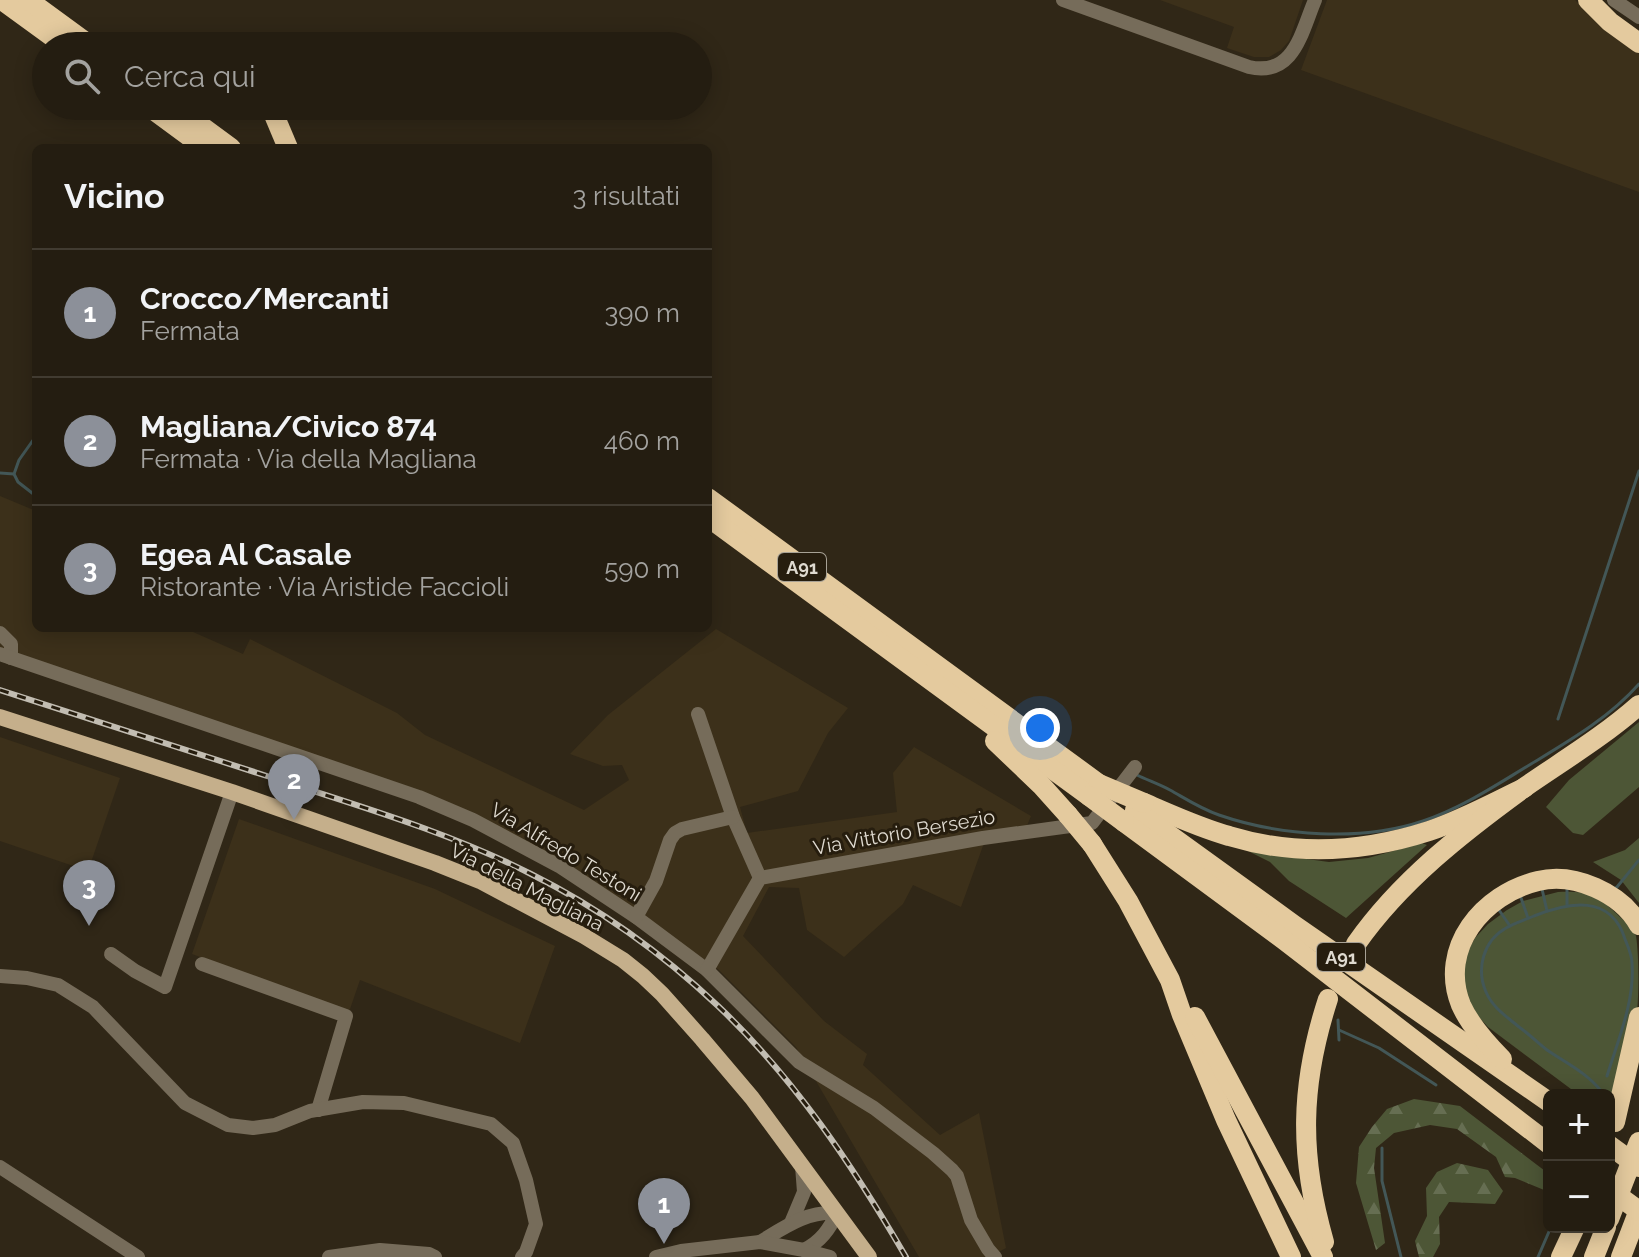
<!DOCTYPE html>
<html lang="it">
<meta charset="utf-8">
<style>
body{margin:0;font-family:Raleway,sans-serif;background:#302a1f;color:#f1f3f6}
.controls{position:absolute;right:24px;bottom:24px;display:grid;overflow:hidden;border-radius:12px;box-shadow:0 4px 20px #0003}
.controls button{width:72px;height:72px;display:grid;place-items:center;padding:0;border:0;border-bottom:2px solid #413b31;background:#241d11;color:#f1f3f6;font:40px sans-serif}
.you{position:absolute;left:1040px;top:728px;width:28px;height:28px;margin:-20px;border:6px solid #fff;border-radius:50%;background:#1a73e8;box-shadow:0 0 0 12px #1a73e833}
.badge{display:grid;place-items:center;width:52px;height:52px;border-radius:50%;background:#8c9099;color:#fff;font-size:26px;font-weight:700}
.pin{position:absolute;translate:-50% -66px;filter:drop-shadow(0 2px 4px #0008)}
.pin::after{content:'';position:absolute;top:42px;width:28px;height:24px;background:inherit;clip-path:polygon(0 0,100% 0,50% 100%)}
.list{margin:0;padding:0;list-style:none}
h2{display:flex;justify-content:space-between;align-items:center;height:104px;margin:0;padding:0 32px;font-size:34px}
h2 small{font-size:26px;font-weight:400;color:#a3a29f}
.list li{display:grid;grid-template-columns:52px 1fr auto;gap:24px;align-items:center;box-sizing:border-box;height:128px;padding:0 32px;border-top:2px solid #413b31}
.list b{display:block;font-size:30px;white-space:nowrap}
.list p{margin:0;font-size:26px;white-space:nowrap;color:#a3a29f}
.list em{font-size:26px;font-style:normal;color:#a3a29f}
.icon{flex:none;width:44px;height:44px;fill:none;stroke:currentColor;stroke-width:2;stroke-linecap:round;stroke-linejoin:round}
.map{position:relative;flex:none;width:1639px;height:1257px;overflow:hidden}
.search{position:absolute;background:#241d11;box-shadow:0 4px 20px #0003;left:32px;top:32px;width:680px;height:88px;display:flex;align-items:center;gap:20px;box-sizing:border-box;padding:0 28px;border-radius:44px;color:#a3a29f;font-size:30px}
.panel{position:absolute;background:#241d11;box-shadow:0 4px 20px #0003;left:32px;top:144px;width:680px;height:488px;border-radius:12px}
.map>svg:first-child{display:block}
</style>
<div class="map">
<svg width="1639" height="1257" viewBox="0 0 1639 1257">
<defs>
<pattern id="forest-firs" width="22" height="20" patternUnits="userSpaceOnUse" patternTransform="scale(2)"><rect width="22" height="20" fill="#4d5636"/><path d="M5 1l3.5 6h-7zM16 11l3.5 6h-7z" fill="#666e52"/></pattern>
</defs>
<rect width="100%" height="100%" fill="#302717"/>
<g fill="#3c301a">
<path d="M1160,0h143l-14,41 -8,9 -12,7h-15l-27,-9 7,-21z"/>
<path d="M1327,0h248l29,29 35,24v139l-338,-122z"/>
<path d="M0,496l36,15v117h148l59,26 7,-15 147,74 28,22 159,75 45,-30 -7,-15 -19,1 -33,-12 38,-39 108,-86 132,79 -20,25 -30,58 -58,16 7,26 150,-21 -4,-39 21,-26 117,69 -5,12 -38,4 -27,75 -48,-22 -10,19 -59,53 -37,-27 -8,-42 -30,-1 -26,49 81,85 43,33 -4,11 77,70 39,-22 27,135 -17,9h-70l-123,-210 -77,-77 -93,-66 -139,-82 -487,-172z"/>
<path d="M0,737l120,41 -32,93 -88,-30z"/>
<path d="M239,819l196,70 120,57 -35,97 -160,-63 -11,32 -157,-58z"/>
</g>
<g fill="#4d5636">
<path d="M1639,722v65l-56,48 -10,-2 -27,-26 23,-27z"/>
<path d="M1639,838v65l-18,-23 -28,-18 32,-12z"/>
<path d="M1422,843l5,2 -81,73 -57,-37 -19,-19 -22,-11 81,11 39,-4z"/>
<path d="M1558,892c33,-1 39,3 62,25 7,6 13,11 16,19 3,17 3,58 1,76l-28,92v-9h-30l-91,-68 -12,-13 -13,-25 -1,-27 13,-24 13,-14 19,-14 16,-9z"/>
</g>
<g fill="url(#forest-firs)">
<path d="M1414,1099l46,7 89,68v18l-34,-14 -10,-1 -9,-20 -39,-28 -27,-4 -36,8 -18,15 -2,20 11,75 -9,7 -20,-67 3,-36 13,-20 15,-18z"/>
<path d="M1457,1163l31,7 15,21 -8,13 -46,-2 -10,15 1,27 -7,13h-14l-4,-16 12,-25 -1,-28 11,-16z"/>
</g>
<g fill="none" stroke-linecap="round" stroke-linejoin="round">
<g stroke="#435757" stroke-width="3">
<path d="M36,436l-17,24 -5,14 4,8 18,14"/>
<path d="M0,473l14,1"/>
<path d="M1558,719l81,-248"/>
<path d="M1137,775c10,5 22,9 33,15 16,9 31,19 49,25 61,21 142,27 204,6 39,-13 73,-36 108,-57 38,-23 78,-46 108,-80"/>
<path d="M1542,889l5,22"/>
<path d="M1613,890l4,-3 22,-27"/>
<path d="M1520,895l8,23"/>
<path d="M1567,905v-16"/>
<path d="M1499,910l11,16"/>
<path d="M1338,1020l1,20"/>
<path d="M1339,1030l40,18 57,37"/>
<path d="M1601,1091c-14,-18 -35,-28 -54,-41 -9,-7 -18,-16 -28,-23 -13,-11 -26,-19 -33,-35 -10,-23 -3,-51 20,-64 8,-5 19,-8 28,-12 35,-14 77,-22 91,23 3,8 7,16 7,24 3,38 -14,77 -25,113"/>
<path d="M1382,1148v33l19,76"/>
<path d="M1538,1257l13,-30"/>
</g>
<g stroke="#766c5a" stroke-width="14">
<path d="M1063,0l186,67c45,10 52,-34 66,-67"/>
<path d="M1614,0l25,17"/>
<path d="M0,633l11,11v14"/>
<path d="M0,654l419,143 54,23 86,46 77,51 71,53 92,92 75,46 59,45 19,17 5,6 14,44 17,29 7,8"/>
<path d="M698,714l35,103 27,61"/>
<path d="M636,917l20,-36 14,-41 5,-7 7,-4 51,-12"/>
<path d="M111,954l24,17 30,16 67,-195"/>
<path d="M202,964l144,52 -28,94"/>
<path d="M707,970l53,-92 223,-40 109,-15 43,-56"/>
<path d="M0,976l27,2 31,7 35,22 92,96 43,22 25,3 22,-3 35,-14 53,-9 41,1 87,21 22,19 13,37 10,44 -10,28 -4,5"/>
<path d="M0,1167l138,90"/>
<path d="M791,1223l13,-31 -2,-26"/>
<path d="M760,1242c25,-15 47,-31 77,-29 -8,17 -16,28 -33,37"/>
<path d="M329,1257l51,-7 49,4 6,3"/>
<path d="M656,1257l25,-6 79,-9 44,8 26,7"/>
</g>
<path stroke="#c5af8b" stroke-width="16" d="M0,717l232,75 203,71 45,18 104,55 39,24 20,16 19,18 40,45 50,59 117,159"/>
<g stroke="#e4ca9e" stroke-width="20">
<path d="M2,0l63,46"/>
<path d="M28,0l63,46"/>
<path d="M1588,0l22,22 29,21"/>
<path d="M148,106l57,42"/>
<path d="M174,106l57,42"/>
<path d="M272,110l16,38"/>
<path d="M708,498l391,286"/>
<path d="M708,517l381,279"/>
<path d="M995,741l47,45 26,29"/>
<path d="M1144,803c28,12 56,25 85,33 66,20 135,16 200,-5 33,-11 64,-28 95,-43"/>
<path d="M1135,810l159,115 255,177"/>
<path d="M1124,822l160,118 265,204"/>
<path d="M1092,844l36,57 42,79 12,35 44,105 65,137"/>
<path d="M1356,944c44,-63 107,-112 169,-157 39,-27 79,-51 114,-82"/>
<path d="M1195,1017l128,240"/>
<path d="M1502,1059c-16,-16 -32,-34 -41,-54 -23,-57 22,-111 77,-124 36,-9 83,12 101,44"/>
<path d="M1615,1122l24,-105"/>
<path d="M1609,1219l30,-77"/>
<path d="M1324,1242c-25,-87 -24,-157 4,-243"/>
<path d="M1561,1257l14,-30"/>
<path d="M1594,1257l12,-30"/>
<path d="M1621,1257l18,-47"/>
</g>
<defs>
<path id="rail" d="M0,690c90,29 180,58 270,87 88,29 179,55 261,97 68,34 132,80 187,132 77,73 135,160 188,251"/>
</defs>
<use href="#rail" stroke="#c2bdb2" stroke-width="6"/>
<use href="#rail" stroke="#261d0e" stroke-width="3" stroke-dasharray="9" stroke-linecap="butt"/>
<g stroke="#e4ca9e" stroke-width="20">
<path d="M1099,784l45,19"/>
<path d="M1089,796l35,26"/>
<path d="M1068,815l24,29"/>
<path d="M1609,1145l30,22"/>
<path d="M1609,1189l30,22"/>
</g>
</g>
<g text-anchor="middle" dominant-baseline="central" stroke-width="6" stroke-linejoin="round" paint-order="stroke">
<g fill="#261d0e" stroke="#a7a195" stroke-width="2">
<rect x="778" y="553" width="48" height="28" rx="6"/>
<rect x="1317" y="943" width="48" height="28" rx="6"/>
</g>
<g font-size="18" font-weight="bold" fill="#ded9cf">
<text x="802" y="567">A91</text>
<text x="1341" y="957">A91</text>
</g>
<g font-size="20" fill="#ded9cf" stroke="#261d0e">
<text transform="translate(904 832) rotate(-10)">Via Vittorio Bersezio</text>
<text transform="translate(566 852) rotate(31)">Via Alfredo Testoni</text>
<text transform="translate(527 887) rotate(27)">Via della Magliana</text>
</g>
</g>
</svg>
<div class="controls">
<button>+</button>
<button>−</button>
</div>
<div class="you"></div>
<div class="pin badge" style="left:664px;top:1244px">1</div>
<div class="pin badge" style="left:294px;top:820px">2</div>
<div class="pin badge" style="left:89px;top:926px">3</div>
<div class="search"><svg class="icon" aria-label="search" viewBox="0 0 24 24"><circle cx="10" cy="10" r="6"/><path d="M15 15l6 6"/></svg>Cerca qui</div>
<section class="panel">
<h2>Vicino<small>3 risultati</small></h2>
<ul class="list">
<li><span class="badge">1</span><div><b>Crocco/Mercanti</b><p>Fermata</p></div><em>390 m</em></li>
<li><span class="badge">2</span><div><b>Magliana/Civico 874</b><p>Fermata · Via della Magliana</p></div><em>460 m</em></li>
<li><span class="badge">3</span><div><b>Egea Al Casale</b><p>Ristorante · Via Aristide Faccioli</p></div><em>590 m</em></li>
</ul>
</section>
</div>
